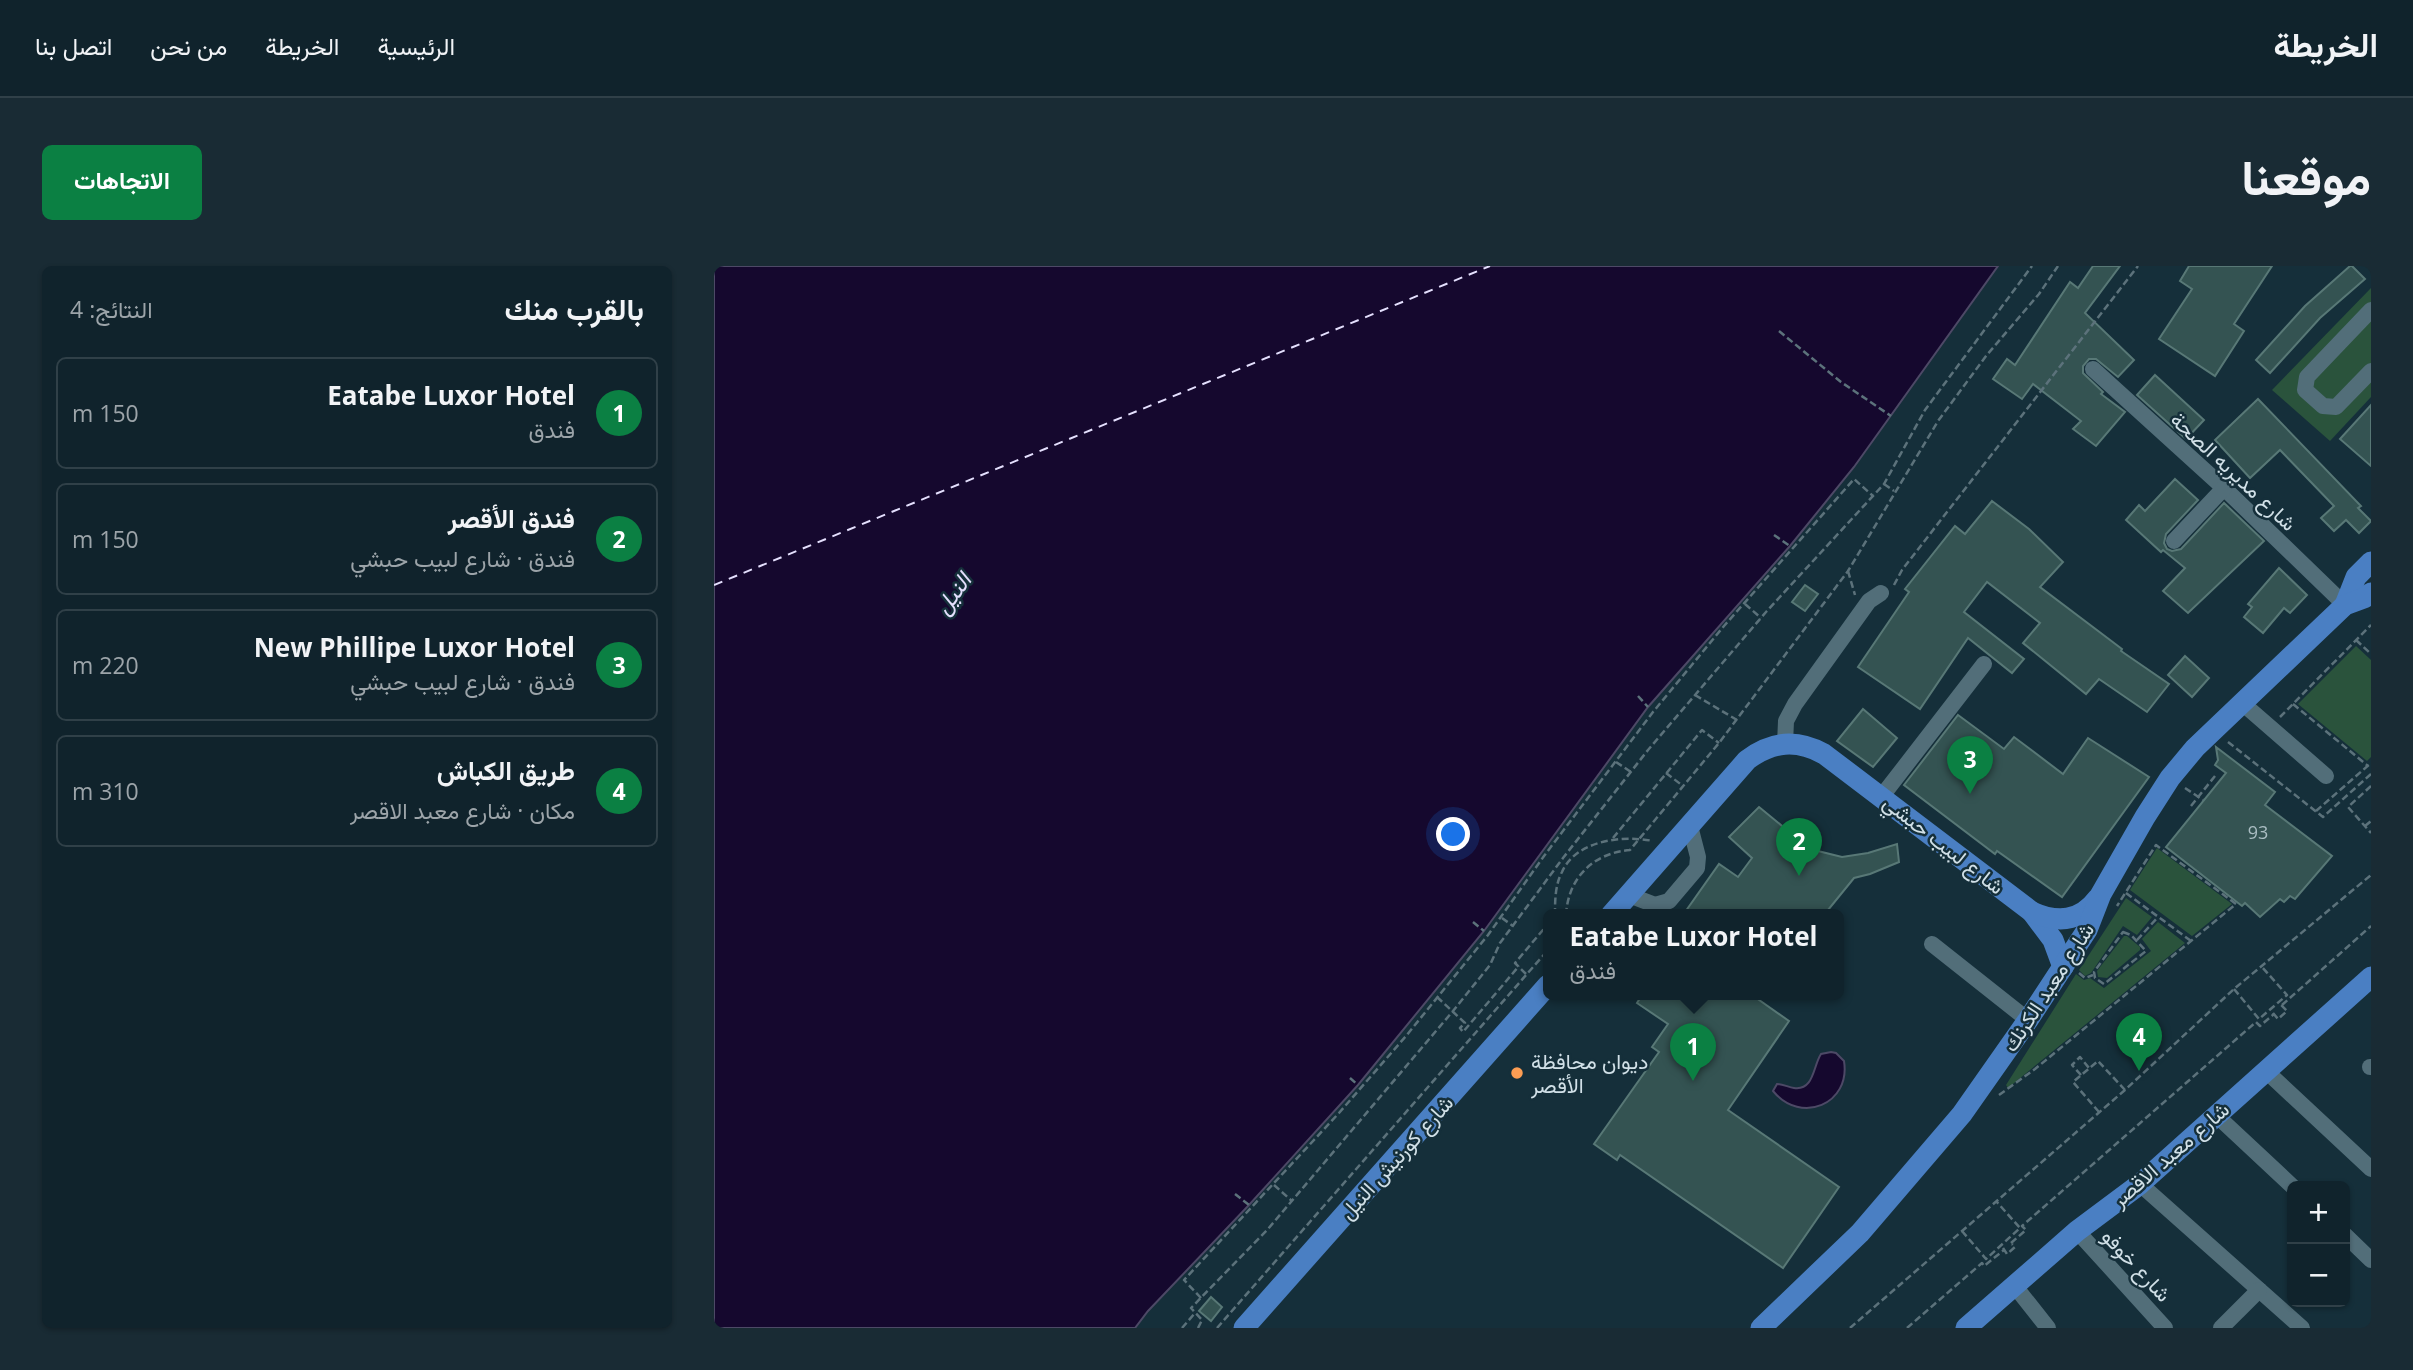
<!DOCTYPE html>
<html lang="ar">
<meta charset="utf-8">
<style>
body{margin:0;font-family:"Open Sans",Vazirmatn,sans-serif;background:#192b34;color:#f1f3f6;direction:rtl}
.controls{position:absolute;right:21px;bottom:21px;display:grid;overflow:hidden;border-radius:10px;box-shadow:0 2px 5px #0004}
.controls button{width:63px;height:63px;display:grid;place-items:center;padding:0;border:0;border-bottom:2px solid #304048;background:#10232c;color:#f1f3f6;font:35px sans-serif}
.you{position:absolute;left:740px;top:569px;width:24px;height:24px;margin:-18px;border:5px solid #fff;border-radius:50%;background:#1a73e8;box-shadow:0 0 0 10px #1a73e833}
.badge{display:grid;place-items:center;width:46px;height:46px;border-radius:50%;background:#0b8043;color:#fff;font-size:23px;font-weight:700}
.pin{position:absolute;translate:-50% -58px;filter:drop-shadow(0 2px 4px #0008)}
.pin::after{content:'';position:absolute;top:37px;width:24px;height:21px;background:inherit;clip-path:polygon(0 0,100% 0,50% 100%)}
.popup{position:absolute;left:829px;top:643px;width:301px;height:91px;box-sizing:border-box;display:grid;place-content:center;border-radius:10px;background:#10232c;filter:drop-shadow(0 2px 5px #0005);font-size:23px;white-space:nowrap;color:#9ca4a9}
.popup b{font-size:26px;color:#f1f3f6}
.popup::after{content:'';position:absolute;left:50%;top:100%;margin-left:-14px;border:14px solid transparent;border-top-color:#10232c}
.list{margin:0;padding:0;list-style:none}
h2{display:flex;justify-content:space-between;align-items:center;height:91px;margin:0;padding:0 28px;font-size:30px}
h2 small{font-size:23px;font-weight:400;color:#9ca4a9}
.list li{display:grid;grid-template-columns:46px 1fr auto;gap:21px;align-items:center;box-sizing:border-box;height:112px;margin:0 14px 14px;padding:0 14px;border:2px solid #304048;border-radius:10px}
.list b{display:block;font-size:26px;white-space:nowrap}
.list p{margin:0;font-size:23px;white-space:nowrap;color:#9ca4a9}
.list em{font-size:23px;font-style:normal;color:#9ca4a9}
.map{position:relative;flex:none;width:1657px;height:1062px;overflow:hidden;direction:ltr;border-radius:10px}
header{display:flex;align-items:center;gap:42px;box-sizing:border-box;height:98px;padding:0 35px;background:#10232c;border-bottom:2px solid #304048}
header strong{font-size:33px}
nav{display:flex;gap:38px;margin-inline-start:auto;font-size:24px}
.intro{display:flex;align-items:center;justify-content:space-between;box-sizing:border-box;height:168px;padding:0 42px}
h1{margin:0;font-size:49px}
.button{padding:18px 32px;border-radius:10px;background:#0b8043;color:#fff;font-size:24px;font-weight:700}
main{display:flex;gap:42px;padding:0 42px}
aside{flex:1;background:#10232c;border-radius:10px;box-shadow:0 2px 5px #0004}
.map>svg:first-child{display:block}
</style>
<header>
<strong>الخريطة</strong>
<nav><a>الرئيسية</a><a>الخريطة</a><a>من نحن</a><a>اتصل بنا</a></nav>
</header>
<div class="intro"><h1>موقعنا</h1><a class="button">الاتجاهات</a></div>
<main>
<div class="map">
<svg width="1657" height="1062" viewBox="0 0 1657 1062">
<rect width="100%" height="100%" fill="#152f3a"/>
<g fill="#2a533c">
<path d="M1657,22v109l-41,44 -58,-51z"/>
<path d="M1642,380l15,14v97l-4,4 -69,-57z"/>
<path d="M1443,582l75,56 -40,32 -62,-46z"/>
<path d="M1412,632l26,19 -15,18 -14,-9 -32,47 -6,3 -6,-6z"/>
<path d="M1444,656l27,21 -177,145 -2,-3 70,-111 8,6 6,-2 14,10 47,-37 -9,-12z"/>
<path d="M1410,670h3l13,11v3l-33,28 -9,-1 -1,-6z"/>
</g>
<g fill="#15082e" stroke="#4d4966" stroke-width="2">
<path d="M0,0h1284l-144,201 -64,79 -142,161 -164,224 -126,154 -109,120 -101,106 -13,17h-421z"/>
<path d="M1117,786l5,1 8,8c7,43 -43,64 -71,30l4,-7c6,0 11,3 17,4 20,3 19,-22 27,-34z"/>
</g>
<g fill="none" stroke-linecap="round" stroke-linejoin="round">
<path stroke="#e4dffd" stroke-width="2" stroke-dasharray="9 7" stroke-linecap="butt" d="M0,319l776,-319"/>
</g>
<g fill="#345352" stroke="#587876" stroke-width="2">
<path d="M1379,0h27l-35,47 49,47 -16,17 -22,-18h-7l-6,7v7l20,19 -2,2 24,18 -29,34 -23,-17 8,-8 -48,-37 -11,15 -29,-20 14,-20 8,6 55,-83 8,6z"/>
<path d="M1475,0h83l-38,58 10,7 -29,45 -56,-37 33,-50 -12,-8z"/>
<path d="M1636,0h2l13,13 -45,39 -50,55 -14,-13 49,-54z"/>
<path d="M1441,109l49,45 -18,19 -49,-44z"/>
<path d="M1544,133l103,107 -3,2 13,13 -12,12 -13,-13 -12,11 -13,-13 13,-12 -54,-56 -30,28 -35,-38z"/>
<path d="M1657,139v61l-31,-27z"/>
<path d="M1461,213l23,21 -32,34 -2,9 3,6 5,2 9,-2 43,-46 40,38 -76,72 -25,-22 22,-23 -22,-18 -2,2 -35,-32 13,-15 6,6z"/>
<path d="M1278,235l37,28 34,33 -23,25 82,62 -1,2 48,33 -22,28 -48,-33 -13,15 -63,-51 17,-20 -53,-41 -23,30 60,47 -12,14 -44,-35 -48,71 -62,-42 51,-75 -4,-3 50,-63 10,8z"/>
<path d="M1565,302l28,27 -17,18 -6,-5 -21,25 -19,-16 8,-10 -4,-3z"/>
<path d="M1091,319l13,9 -13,17 -13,-9z"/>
<path d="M1471,390l24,22 -17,19 -24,-22z"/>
<path d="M1149,443l34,29 -24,29 -36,-26z"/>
<path d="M1244,449l46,34 10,-12 49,37 25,-36 61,39 -87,120 -65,-46 -2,3 -91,-69z"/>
<path d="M1502,481l59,45 -10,13 67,51 -37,43 -5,-3 -6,6 -4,-3 -20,18 -15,-14 -3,3 -76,-59 60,-74 -11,-8 3,-5z"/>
<path d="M1045,541l51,42 32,8 26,-4 29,-9 2,18 -29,12 -16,4 -30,37h-141l36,-51 19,13 14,-19 -23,-21z"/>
<path d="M928,729h110l37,26 -61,89 111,77 -56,81 -163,-113 -3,5 -23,-16 65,-92 -7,-5 16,-23 -31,-21z"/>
<path d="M497,1031l11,10 -11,14 -12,-10z"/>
</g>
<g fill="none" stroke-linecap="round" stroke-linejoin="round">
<g stroke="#5c727b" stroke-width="2.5" stroke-dasharray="7 3.5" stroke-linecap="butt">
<path d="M1065,65l62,51 50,34"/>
<path d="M1170,218l10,7"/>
<path d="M1060,269l16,11"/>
<path d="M1134,305l7,24"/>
<path d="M1180,319l8,-15 236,-304"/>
<path d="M1031,338l16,14"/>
<path d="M1642,374l15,14"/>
<path d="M981,429l42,25"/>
<path d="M924,430l10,11"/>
<path d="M1579,438l75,62"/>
<path d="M1566,451l91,-92"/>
<path d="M1514,476l95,75 48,-43"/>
<path d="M902,496l15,10"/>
<path d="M952,507l17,13"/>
<path d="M1657,520l-23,21 23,26"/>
<path d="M1471,522l18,12"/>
<path d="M1477,540l24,-30"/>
<path d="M1602,545l55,-48"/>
<path d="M1651,560l6,-5"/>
<path d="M899,572l89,-108 17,13"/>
<path d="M1412,627l65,48"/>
<path d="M841,649c0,-14 0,-30 7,-43 14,-32 61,-37 91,-31"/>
<path d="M852,649c2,-37 27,-62 64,-65l89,-107 129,-172 90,-150 48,-65 53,-62 19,-28"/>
<path d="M788,652l11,8"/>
<path d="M759,656l11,9"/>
<path d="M1409,666l8,3 15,16 -42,33 -9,-6 -1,-6z"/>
<path d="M1423,674l21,-23"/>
<path d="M1365,707l6,5 8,-3"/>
<path d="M812,708l-11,-11 33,-39"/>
<path d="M1520,723l25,30 28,-24 -25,-28"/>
<path d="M723,731l28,26 -5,5 3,4 56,-66"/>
<path d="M1568,739l89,-79"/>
<path d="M1559,747l5,6 9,-8 -6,-6"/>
<path d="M1367,809l-9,-10 8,-8 9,11"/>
<path d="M636,812l8,7"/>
<path d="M1285,829l36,-26 201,-165 -80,-59 -39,61"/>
<path d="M1385,846l-26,-30 25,-21 27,29"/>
<path d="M560,919l18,16"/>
<path d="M521,928l14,11"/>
<path d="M1248,965l24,28 34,-31 -24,-27"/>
<path d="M1297,977l15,-13 -4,-4 234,-204 4,4 14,-12"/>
<path d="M1289,982l4,6 8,-7 -3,-3"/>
<path d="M487,1032l-17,-18 155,-167 67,-77 82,-101 56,-79 109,-144 71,-86 130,-147 19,17"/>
<path d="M468,1062l13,-15"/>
<path d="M484,1062l4,-8 -11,-12 77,-79 185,-218 37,-46 10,-22 63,-85 85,-108 118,-138 118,-128 41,-74 107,-144"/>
<path d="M503,1062l331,-378"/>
<path d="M1136,1062l275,-238 109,-101 137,-114"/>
<path d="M1193,1062l75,-65 2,3 20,-16"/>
</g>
<g stroke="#526e79" stroke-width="16">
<path d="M1657,44l-64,67 -2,13 18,16 13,1 35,-36"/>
<path d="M1379,103l131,119 121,117"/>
<path d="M1460,275l50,-53"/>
<path d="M1527,436l85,74"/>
<path d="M1071,478l1,-23 9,-17 74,-103 12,-8"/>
<path d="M1168,530l102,-132"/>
<path d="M915,629l26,10 14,-4 28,-33 1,-11 -8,-31"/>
<path d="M1218,678l96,76"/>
<path d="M1656,801h1"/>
<path d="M1552,805l105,98"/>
<path d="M1502,849l76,71"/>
<path d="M1426,918l162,144"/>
<path d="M1363,965l88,97"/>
<path d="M1631,969l26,25"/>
<path d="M1300,1019l34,43"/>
<path d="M1507,1062l38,-38"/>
</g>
<g stroke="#4a7fc3" stroke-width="21">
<path d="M1631,339l11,-28 15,-15"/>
<path d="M1318,646l21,28 10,27"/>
<path d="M897,649l136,-155c25,-19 50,-21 77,-6l208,158c25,11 48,10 66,-14"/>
<path d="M530,1062l304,-343"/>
<path d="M1047,1062l99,-95 102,-119 66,-94 59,-90 14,-36 44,-77 25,-39 25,-30 150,-143 19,-7 7,-5"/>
<path d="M1252,1062l111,-97 63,-47 231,-207"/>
</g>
</g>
<circle fill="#fc9d53" stroke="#152f3a" stroke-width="2.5" cx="803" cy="807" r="7"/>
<g text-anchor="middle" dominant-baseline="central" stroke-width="5" stroke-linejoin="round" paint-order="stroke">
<g font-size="18" fill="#aabdc2">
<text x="1544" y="566">93</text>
</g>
<g font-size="21" fill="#d1e0e7" stroke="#152f3a">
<text transform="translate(1520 205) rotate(43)">شارع مديريه الصحة</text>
<text transform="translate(1230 578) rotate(38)">شارع لبيب حبشي</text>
<text transform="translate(1334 721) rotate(-57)">شارع معبد الكرنك</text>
<text transform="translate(1456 888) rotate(-41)">شارع معبد الاقصر</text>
<text transform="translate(682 891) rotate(-48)">شارع كورنيش النيل</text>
<text transform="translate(1423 999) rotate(47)">شارع خوفو</text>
</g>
<g font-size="21" fill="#d1e0e7" stroke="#152f3a" text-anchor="start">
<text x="817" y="795">ديوان محافظة<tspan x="817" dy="24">الأقصر</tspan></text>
</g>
<g font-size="23" font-style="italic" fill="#e4dffd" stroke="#152f3a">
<text transform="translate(238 327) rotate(-54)">النيل</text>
</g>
</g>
</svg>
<div class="controls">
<button>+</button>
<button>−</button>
</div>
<div class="you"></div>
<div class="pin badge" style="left:979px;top:815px">1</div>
<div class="popup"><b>Eatabe Luxor Hotel</b>فندق</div>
<div class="pin badge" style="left:1085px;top:610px">2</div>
<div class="pin badge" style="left:1256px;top:528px">3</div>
<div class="pin badge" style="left:1425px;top:805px">4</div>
</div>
<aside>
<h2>بالقرب منك<small>النتائج: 4</small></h2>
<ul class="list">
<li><span class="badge">1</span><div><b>Eatabe Luxor Hotel</b><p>فندق</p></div><em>150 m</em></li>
<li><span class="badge">2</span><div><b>فندق الأقصر</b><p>فندق · شارع لبيب حبشي</p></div><em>150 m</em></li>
<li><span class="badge">3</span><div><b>New Phillipe Luxor Hotel</b><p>فندق · شارع لبيب حبشي</p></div><em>220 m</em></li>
<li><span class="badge">4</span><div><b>طريق الكباش</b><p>مكان · شارع معبد الاقصر</p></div><em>310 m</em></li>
</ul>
</aside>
</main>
